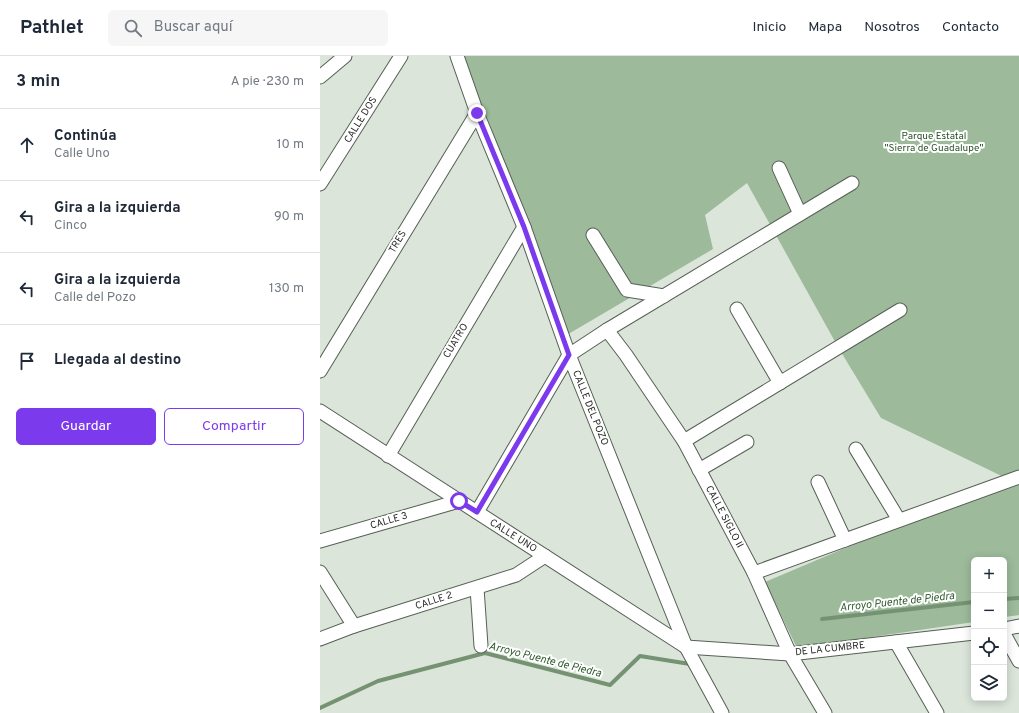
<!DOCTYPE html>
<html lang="es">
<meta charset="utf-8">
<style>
body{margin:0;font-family:Overpass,sans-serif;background:#f6f6f7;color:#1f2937}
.controls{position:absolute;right:12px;bottom:12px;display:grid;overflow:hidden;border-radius:6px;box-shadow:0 2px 10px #0003}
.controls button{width:36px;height:36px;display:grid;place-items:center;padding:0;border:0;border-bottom:1px solid #e0e1e3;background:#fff;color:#1f2937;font:20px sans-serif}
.stop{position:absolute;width:12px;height:12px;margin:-9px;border:3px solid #7c3aed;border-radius:50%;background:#fff}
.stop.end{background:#7c3aed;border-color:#fff;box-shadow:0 1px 4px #0008}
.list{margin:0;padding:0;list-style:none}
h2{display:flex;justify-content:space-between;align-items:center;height:52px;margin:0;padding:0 16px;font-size:17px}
h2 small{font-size:13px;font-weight:400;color:#747a83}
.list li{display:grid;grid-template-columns:26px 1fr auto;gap:12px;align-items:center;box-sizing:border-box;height:72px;padding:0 16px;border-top:1px solid #e0e1e3}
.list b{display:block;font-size:15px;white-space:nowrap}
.list p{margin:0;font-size:13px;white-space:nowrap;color:#747a83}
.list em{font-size:13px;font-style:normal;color:#747a83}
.actions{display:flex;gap:8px;padding:12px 16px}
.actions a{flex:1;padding:9px 0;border:1px solid #7c3aed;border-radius:6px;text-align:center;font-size:14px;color:#7c3aed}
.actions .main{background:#7c3aed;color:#fff}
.icon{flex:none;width:22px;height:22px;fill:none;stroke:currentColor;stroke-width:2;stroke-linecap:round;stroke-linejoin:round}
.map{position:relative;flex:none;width:699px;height:657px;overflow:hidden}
header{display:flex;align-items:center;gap:24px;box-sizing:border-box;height:56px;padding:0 20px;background:#fff;border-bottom:1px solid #e0e1e3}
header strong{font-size:19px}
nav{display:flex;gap:22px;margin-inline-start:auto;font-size:14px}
.search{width:280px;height:36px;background:#f6f6f7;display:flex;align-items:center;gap:10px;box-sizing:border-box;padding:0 14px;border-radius:6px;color:#747a83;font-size:15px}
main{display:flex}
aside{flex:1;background:#fff}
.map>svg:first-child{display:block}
</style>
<header>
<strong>Pathlet</strong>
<div class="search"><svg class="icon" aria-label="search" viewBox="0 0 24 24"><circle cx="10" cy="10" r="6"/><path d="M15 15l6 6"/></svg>Buscar aquí</div>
<nav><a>Inicio</a><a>Mapa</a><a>Nosotros</a><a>Contacto</a></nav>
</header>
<main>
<aside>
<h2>3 min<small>A pie · 230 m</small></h2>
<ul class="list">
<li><svg class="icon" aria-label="ahead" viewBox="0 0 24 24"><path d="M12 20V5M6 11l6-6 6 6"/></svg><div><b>Continúa</b><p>Calle Uno</p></div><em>10 m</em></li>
<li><svg class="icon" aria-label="left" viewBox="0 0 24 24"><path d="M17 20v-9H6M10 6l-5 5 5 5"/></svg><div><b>Gira a la izquierda</b><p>Cinco</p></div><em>90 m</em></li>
<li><svg class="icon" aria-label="left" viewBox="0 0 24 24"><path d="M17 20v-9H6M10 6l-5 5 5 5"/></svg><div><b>Gira a la izquierda</b><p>Calle del Pozo</p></div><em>130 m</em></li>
<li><svg class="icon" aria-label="arrive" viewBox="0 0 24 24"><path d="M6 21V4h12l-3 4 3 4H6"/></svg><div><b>Llegada al destino</b></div></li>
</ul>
<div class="actions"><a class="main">Guardar</a><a>Compartir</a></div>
</aside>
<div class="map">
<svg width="699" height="657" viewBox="0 0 699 657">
<rect width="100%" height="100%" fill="#dbe5da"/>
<path fill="#9dba9b" d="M142,0h557v559l-15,2v-57h-30v62l-177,26 -32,-66 243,-103 -127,-61 -43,-71 -91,-164 -42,32 8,34 -148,87 -74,-208z"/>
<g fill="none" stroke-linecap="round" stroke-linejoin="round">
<g stroke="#759272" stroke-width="4">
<path d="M684,543l15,-1"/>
<path d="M502,563l152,-17"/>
<path d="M0,652l58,-27 107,-28 125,32 30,-29 50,8"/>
</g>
<defs>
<g id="minor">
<path d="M137,0l20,57 47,114 45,128 117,292 36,66"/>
<path d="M0,21l25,-21"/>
<path d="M459,112l21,46"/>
<path d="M0,128l81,-128"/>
<path d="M273,179l34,55 37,6"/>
<path d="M417,253l43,74"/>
<path d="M287,274l19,25 58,86 70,132 36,81 35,59"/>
<path d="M0,315l157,-258"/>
<path d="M0,355l366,236 104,7 184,-21"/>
<path d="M364,385l216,-131"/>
<path d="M536,393l43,71"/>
<path d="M68,400l136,-229"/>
<path d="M379,414l48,-28"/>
<path d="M498,426l27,58"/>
<path d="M157,456l92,-157 38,-25 245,-147"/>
<path d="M0,485l139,-40"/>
<path d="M0,516l34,54"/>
<path d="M434,517l265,-96"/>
<path d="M157,532l4,58"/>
<path d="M684,573l15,-3"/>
<path d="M684,578l15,27"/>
<path d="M0,583l34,-13 162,-51 29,-19"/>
<path d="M576,586l41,71"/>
</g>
</defs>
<use href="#minor" stroke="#575f56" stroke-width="15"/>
<use href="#minor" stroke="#fff" stroke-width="13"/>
</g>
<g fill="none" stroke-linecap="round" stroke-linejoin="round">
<path stroke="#7c3aed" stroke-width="5" d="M139,445l18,11 92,-157 -45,-128 -47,-114"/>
</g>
<g text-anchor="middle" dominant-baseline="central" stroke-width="4" stroke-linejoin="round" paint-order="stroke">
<g font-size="10" fill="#272b26" stroke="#fff">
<text transform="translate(41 64) rotate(-58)">CALLE DOS</text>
<text transform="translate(78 186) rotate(-59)">TRES</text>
<text transform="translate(136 285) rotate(-59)">CUATRO</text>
<text transform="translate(270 352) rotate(68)">CALLE DEL POZO</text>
<text transform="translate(404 461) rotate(62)">CALLE SIGLO II</text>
<text transform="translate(69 465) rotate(-16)">CALLE 3</text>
<text transform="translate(193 480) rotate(32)">CALLE UNO</text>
<text transform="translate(114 545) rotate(-18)">CALLE 2</text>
<text transform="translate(510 593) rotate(-6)">DE LA CUMBRE</text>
</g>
<g font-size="10" fill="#295427" stroke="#fff">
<text x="614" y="80">Parque Estatal<tspan x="614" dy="12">"Sierra de Guadalupe"</tspan></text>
</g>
<g font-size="11" font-style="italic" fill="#305c2e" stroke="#fff">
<text transform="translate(577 546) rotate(-6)">Arroyo Puente de Piedra</text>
<text transform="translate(225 604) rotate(14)">Arroyo Puente de Piedra</text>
</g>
</g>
</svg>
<div class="controls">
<button>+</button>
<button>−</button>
<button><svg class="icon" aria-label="locate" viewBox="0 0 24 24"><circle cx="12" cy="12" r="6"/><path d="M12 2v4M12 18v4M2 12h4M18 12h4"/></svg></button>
<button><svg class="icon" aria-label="layers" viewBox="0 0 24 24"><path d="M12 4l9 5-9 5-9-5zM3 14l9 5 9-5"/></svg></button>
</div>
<div class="stop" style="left:139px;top:445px"></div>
<div class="stop end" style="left:157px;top:57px"></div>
</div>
</main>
